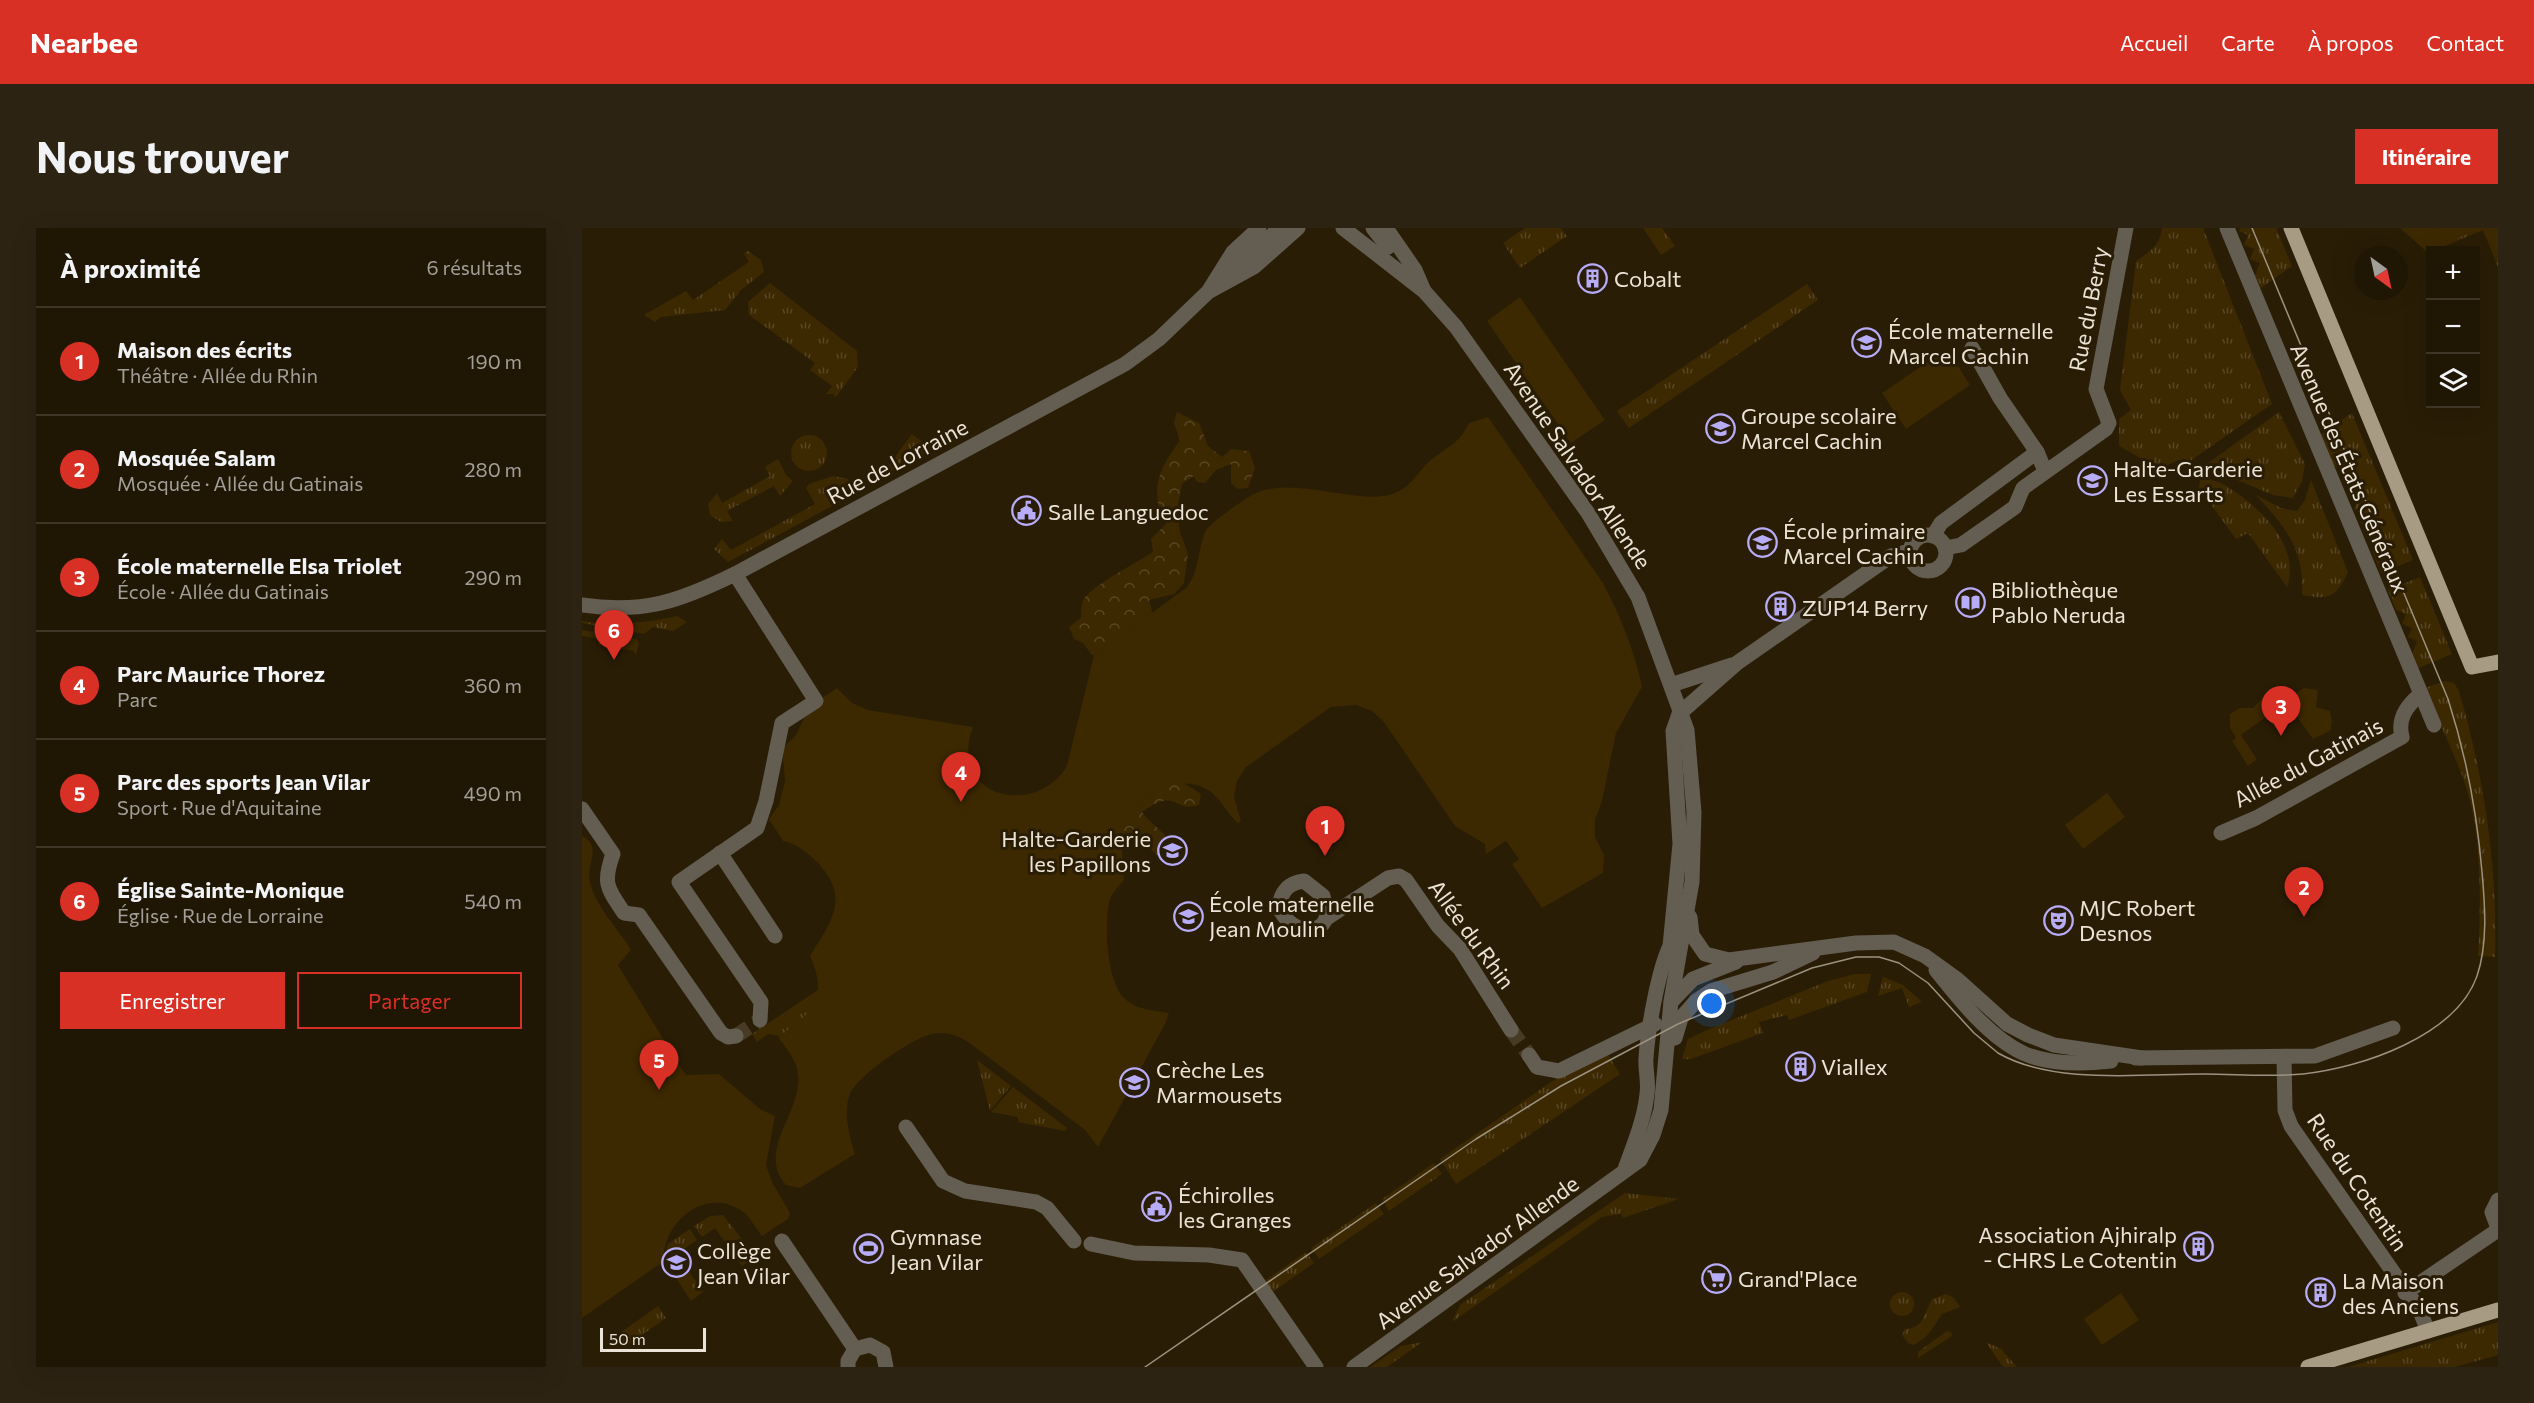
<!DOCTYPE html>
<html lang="fr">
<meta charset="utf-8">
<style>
body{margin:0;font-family:Commissioner,sans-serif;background:#2d2313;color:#f1f3f6}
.controls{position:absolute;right:18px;top:18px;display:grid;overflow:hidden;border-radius:0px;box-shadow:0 6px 24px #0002}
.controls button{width:54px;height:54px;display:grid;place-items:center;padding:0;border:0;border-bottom:2px solid #3d3526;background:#201604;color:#f1f3f6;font:30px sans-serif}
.compass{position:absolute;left:1772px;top:18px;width:54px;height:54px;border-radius:50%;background:#201604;box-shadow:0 6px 24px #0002;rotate:147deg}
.scale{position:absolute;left:18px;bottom:15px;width:106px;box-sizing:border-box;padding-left:6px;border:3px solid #ebe3d5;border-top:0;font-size:16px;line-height:21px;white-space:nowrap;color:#ebe3d5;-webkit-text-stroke:4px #2a1d06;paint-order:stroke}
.you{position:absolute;left:1130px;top:776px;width:21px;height:21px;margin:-15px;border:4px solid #fff;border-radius:50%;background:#1a73e8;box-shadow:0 0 0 9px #1a73e833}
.badge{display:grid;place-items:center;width:39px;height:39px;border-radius:50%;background:#d93025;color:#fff;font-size:20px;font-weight:700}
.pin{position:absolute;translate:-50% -50px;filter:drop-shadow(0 2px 3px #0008)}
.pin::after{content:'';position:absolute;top:32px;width:21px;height:18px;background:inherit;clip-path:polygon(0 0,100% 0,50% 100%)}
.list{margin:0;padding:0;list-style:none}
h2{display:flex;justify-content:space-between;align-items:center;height:78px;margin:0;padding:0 24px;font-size:26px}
h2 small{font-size:20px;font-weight:400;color:#a29f9a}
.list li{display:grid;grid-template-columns:39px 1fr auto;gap:18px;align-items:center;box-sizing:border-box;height:108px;padding:0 24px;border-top:2px solid #3d3526}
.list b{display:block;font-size:22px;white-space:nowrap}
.list p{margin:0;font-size:20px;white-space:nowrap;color:#a29f9a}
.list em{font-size:20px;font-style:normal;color:#a29f9a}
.actions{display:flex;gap:12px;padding:18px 24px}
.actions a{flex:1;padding:14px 0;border:2px solid #d93025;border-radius:0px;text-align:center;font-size:21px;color:#d93025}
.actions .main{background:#d93025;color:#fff}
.icon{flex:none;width:33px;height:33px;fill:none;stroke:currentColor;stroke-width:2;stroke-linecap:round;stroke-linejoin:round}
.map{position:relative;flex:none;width:1916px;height:1139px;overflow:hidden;border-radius:0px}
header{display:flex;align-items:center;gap:36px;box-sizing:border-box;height:84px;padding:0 30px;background:#d93025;color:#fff}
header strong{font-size:28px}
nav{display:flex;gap:33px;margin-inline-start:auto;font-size:21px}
.intro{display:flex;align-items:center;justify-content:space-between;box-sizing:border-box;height:144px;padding:0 36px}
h1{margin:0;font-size:42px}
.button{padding:15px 27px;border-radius:0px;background:#d93025;color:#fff;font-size:21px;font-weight:700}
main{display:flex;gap:36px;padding:0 36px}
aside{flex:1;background:#201604;border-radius:0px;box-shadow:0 6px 24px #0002}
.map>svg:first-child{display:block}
</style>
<header>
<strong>Nearbee</strong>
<nav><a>Accueil</a><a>Carte</a><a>À propos</a><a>Contact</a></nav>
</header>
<div class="intro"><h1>Nous trouver</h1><a class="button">Itinéraire</a></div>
<main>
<aside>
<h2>À proximité<small>6 résultats</small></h2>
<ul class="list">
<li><span class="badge">1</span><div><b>Maison des écrits</b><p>Théâtre · Allée du Rhin</p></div><em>190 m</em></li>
<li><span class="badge">2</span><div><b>Mosquée Salam</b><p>Mosquée · Allée du Gatinais</p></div><em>280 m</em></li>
<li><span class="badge">3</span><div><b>École maternelle Elsa Triolet</b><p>École · Allée du Gatinais</p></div><em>290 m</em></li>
<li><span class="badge">4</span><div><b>Parc Maurice Thorez</b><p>Parc</p></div><em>360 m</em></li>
<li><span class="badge">5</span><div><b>Parc des sports Jean Vilar</b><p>Sport · Rue d'Aquitaine</p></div><em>490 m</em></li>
<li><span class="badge">6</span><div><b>Église Sainte-Monique</b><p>Église · Rue de Lorraine</p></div><em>540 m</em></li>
</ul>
<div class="actions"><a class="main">Enregistrer</a><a>Partager</a></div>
</aside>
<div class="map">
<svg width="1916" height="1139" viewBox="0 0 1916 1139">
<defs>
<pattern id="grass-tufts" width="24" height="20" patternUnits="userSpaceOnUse" patternTransform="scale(1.5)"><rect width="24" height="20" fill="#3c2801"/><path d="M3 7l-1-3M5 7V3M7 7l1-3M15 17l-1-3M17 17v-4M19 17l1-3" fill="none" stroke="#584725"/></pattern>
<pattern id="forest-crowns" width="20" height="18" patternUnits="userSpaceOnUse" patternTransform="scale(1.5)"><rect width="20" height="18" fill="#3c2801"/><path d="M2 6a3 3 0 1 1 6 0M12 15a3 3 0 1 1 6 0" fill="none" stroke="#584725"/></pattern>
</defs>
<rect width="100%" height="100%" fill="#2a1d06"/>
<g fill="url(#grass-tufts)">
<path d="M943,0h36l6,8 -47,32 -17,-25z"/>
<path d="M1061,0h19l13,18 -14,9z"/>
<path d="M1580,0h41l69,176 -82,57 -12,-1 -18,9 -41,-23v-27l12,-9 -11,-20 16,-129c14,-9 24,-16 26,-33z"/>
<path d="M1658,0h36l16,38 -35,25 -5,-10 8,-18 -10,-4 4,-10 -10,-4 4,-10 -9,-4z"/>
<path d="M1847,0h69v39l-15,-37 -48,20z"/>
<path d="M166,23l13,9 3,12 -23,18 -16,20 -64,7 -6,5 -11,-7 42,-24 7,9 56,-38 -5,-9z"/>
<path d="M188,55l87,68 1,16 -23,31 -1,-4h-8l6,-8 -22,-16 5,-7 -66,-48 -1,-13z"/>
<path d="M1225,56l11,16 -189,128 -12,-17z"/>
<path d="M1697,184l26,52 -3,17 -9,17 -20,-3 -69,-29z"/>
<path d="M1770,185l61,147 -32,13 -9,-22 3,-10 -9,-4 4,-10 -10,-4 4,-10 -10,-4 4,-10 -10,-4 4,-10 -9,-4 3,-10 -18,-7 -11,-27z"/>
<path d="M330,206l20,16 -42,22 -4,-3z"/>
<circle cx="227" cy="225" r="18"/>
<path d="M196,231l8,16 7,6 -13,15 -6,-10 -47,25 6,10 -12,1 -11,-7 -2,-11 9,-11 5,10 48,-27 -5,-9z"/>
<path d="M251,248l15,3 12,12 -132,71 -14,-13 8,-10 9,11 84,-46 -9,-16 3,-4z"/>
<path d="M1618,249c8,2 19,4 26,9 32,19 76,60 61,101l-39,-54 -12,6 -37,-51z"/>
<path d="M1729,252l37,92c-12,26 -19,28 -46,23 2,-47 -16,-67 -46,-100l25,13 16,3 8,-11z"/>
<path d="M1838,349l32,77 -38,16 -4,-10 7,-19 -9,-4 4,-9 -10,-4 4,-10 -10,-4 -8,-20z"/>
<path d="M95,388l10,6 -14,9 -20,-4 -9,7 -62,-11v-2c31,5 64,2 95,-5z"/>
<path d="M0,402l54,9 3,4 -3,12 -2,-4 -35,-6v-6l-17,-3z"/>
<path d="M1863,453l9,2 5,8c25,86 39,176 36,266l-17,-1c3,-51 4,-117 -11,-166 -11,-35 -29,-68 -42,-102z"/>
<path d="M1273,746h16l-4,18 -78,28 -2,-5 -28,7 4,11 -72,26h-9l6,-20 17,-8 123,-50z"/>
<path d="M1301,749l20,8 19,17 -13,5 -7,-19 -24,8z"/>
<path d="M248,754l27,40 -78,14 -11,-2 -11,8 -5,-8z"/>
<path d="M1025,825l13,21 -164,110 -16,-25 117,-81z"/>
<path d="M395,832l34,26 -21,25z"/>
<path d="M431,859l54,41 -2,3 -47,-9v-5l-27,-5z"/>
<path d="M852,935l8,11 -53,37 -7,-12z"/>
<path d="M1043,965l54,6 -56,19 -2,-4 -19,3 -150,105 8,-17z"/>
<path d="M794,975l8,11 -65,45 -8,-11z"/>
<path d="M141,987l32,41 -13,10 -27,-38 -13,9 -8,-11 16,-10z"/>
<path d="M108,1001l7,11 -20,14 26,38 -12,9 -27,-42 4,-15z"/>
<path d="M724,1024l8,11 -43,30 -8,-11z"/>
<circle cx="1320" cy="1076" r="12"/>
<path d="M1364,1066l8,4 6,9 -18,7c-9,13 -12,22 -28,31l-6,-2 -6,-8 3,-6c20,-1 19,-16 27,-30z"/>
<path d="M76,1078l8,12 -41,29 -8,-12z"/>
<path d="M1916,1094v33l-43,12h-107z"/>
<path d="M1365,1103l4,1 1,4 -34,22v-6z"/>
<path d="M840,1114l-35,25h-17l31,-21z"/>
<path d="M1404,1114l15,7 16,18h-14z"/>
</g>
<g fill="url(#forest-crowns)">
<path d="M595,184l22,11 9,23 14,11 9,-8 18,2 6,17 -7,20 -10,1 -7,-6v-19l-15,6 -11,13 -8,-1 -3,-6 -12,8 -5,26 3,22 8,22 -4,29 -10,11 -25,6 4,15 -47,40h-14l-9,-12 -9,-4 -5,-12 12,-9c0,-6 0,-15 3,-19 6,-12 55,-38 69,-47l-2,-13 15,-15c-18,-35 -7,-54 14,-84l-6,-17z"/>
<path d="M589,554l14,2 16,10 -2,11c-26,8 -22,-19 -57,7 10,14 25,20 31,36l-15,8 -20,-19 -20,-3 -55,-32z"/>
</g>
<g fill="#3c2801">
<path d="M1818,0h82l-56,23z"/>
<path d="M1903,0h13v31z"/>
<path d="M938,69l85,123 -34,23 -84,-122z"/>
<path d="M1365,121l23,36 -64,44 -24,-36z"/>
<path d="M906,189l115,166c17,32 32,69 39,104l-26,46 -14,68 -7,19v17l9,18 -1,18 -61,35 -30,-44 7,-5 -13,-18 -20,13 -1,-10 -30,-18 -71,-104 -12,-11 -16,-6 -25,2 -85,60 -9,14 -3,16 7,24 -3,2c-12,-10 -17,-25 -30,-33 -28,-18 -74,6 -83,35 -5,17 -2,38 -1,55 -7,8 -13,14 -15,24 -5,23 -2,79 16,95 12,11 28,11 44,14l-4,11 -67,123 -13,-17 -117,-88c-11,-7 -23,-11 -36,-8 -19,4 -74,41 -82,60 -7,17 -1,42 5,60l-55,34 -14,-3c-32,-37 21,-75 11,-116 -3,-12 -12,-22 -19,-32 35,-24 51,-38 32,-81 23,-37 41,-60 5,-96 -10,-9 -18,-16 -32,-19l-14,-22 10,-14 6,-24 -3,-32 15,-15 11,-26 29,-20 15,15 16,7 105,17c-26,71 63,91 94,39l27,-111 92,-67c14,-17 11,-36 19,-56 3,-8 33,-28 42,-34 41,-28 111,10 148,-5 16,-6 23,-22 36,-33 18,-15 27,-15 38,-37z"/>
<path d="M1690,459l19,10 13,-9 14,2 -2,17 14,4 2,12 -2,8 -17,8 -18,-25 -20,14 -9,-11 -25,18 16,24 -9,7 -16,-25 4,-3 -6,-10v-14l10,-6h13z"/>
<path d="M1525,565l18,24 -42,32 -18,-24z"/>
<path d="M0,608c21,11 4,27 8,46 5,24 29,47 41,68l-13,15 63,103 5,7 33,-1 41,35 15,7 -9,49 6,17 18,31 -2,6 -26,17c-8,-10 -13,-22 -25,-28 -35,-19 -76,17 -73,53l-82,57z"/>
<path d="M1539,1065l18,27 -37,25 -18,-26z"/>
</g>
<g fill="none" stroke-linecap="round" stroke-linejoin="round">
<g stroke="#473b25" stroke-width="15" stroke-dasharray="15 8" stroke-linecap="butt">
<path d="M929,802l18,25"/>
<path d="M154,808l24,-16"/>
</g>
<g stroke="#645d52" stroke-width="15">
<path d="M761,0l81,63 32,36 132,186 50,84 49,133 7,82 -2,70 -21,119 -10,109 -8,25 -13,25 -286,207"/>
<path d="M791,0l15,19"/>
<path d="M804,0l29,42 9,21"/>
<path d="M1645,0l207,497"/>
<path d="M648,44l50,-44"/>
<path d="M628,63l44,-24 44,-39"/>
<path d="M1390,120l28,50 37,54 8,19"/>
<circle cx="1346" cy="325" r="18"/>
<path d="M1351,308l8,-13 96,-71"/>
<path d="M1363,320l16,-3 54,-38 8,-19 83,-59 3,-6 -13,-34 30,-161"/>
<path d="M153,346l81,127 -34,22 -16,78 -9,27 -78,54 82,120 -1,18"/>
<path d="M0,377c62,9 98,-4 153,-31l390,-210 34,-25 49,-47 25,-40 26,-24"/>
<path d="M1089,457l61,-20"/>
<path d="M0,581l31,45c-11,30 -5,35 11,59l15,2 82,118 7,4 8,-1"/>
<path d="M1639,605l35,-15 146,-81c-5,-19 5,-32 19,-43"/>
<path d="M138,625l55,83"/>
<path d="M722,653l19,15 4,17c-2,25 -38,21 -48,-6 2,-16 9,-24 25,-26z"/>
<path d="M1108,689l2,18 13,19 24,6 127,-17 38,-1 31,14 32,23 50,45 21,11 26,10 88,13"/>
<path d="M745,690l61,-40 11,-2 7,4 32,46 22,23 51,81"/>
<path d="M1354,742c23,29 53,67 87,83 26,12 61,11 88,8"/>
<path d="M1089,774l22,-23 43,-17"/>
<path d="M1093,810l6,-20 15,-17 15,-10 62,-19 40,-19"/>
<path d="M947,827l8,12 22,4 96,-47"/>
<path d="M1702,829l1,53 6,16 128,183 9,22"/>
<path d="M1553,830l180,-2 78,-28"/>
<path d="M324,899l37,54 22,10 71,11 11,6 27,33"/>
<path d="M1043,941c9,-25 19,-48 22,-75 2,-12 -2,-24 -1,-36 2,-29 12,-87 24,-112l10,-102 -7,-113 6,-17 58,-51 154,-107 19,-5"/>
<path d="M1916,972l-6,12 6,16"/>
<path d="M200,1013l73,108"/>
<path d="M509,1016l43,9 75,2 33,5 74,107"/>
<path d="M1823,1065l93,-63"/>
<path d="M266,1139v-6l7,-12 15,-4 13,7 3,15"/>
</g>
<g stroke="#a89b84" stroke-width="15">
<path d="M1709,0l181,439 26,-5"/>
<path d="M1726,1139l190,-57"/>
</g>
<path stroke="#9c9280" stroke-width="1.5" d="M563,1139l331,-228 85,-53 117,-62 134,-56 44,-11h23l20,6 29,20 46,50 24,20c55,32 143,21 205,21 33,0 67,3 100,0 58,-6 153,-38 174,-98 11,-32 8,-71 5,-104 -5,-59 -16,-117 -34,-173l-196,-471"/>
</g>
<defs>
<symbol id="building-ring" viewBox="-11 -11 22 22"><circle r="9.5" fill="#2a1d06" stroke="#b6acf8" stroke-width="1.5"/><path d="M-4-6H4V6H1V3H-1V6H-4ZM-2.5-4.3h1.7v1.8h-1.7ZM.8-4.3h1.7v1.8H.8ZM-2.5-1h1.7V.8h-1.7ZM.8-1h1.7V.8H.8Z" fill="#b6acf8"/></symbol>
<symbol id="school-ring" viewBox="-11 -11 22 22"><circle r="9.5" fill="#2a1d06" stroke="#b6acf8" stroke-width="1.5"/><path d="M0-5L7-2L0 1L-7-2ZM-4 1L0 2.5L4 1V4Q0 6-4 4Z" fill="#b6acf8"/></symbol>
<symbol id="civic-ring" viewBox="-11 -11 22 22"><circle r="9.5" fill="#2a1d06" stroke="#b6acf8" stroke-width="1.5"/><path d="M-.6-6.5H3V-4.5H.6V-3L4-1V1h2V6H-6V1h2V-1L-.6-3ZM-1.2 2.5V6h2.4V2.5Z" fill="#b6acf8"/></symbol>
<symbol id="library-ring" viewBox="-11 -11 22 22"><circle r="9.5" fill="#2a1d06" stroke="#b6acf8" stroke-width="1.5"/><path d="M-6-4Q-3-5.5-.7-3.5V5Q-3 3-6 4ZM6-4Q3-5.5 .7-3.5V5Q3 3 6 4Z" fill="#b6acf8"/></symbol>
<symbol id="theatre-ring" viewBox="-11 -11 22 22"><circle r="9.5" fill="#2a1d06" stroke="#b6acf8" stroke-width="1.5"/><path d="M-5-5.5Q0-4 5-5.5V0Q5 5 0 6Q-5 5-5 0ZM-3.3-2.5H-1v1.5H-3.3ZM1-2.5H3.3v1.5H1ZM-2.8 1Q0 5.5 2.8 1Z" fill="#b6acf8"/></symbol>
<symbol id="stadium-ring" viewBox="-11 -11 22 22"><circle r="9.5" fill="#2a1d06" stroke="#b6acf8" stroke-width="1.5"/><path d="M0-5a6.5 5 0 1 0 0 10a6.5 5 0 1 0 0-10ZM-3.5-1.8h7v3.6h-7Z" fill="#b6acf8"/></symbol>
<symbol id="supermarket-ring" viewBox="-11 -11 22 22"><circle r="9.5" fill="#2a1d06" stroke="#b6acf8" stroke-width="1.5"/><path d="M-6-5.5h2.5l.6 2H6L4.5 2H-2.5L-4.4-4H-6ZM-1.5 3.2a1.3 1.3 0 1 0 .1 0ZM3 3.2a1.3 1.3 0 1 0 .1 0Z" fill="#b6acf8"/></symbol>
</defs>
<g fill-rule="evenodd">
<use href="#building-ring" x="994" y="34" width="33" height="33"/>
<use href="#school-ring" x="1268" y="98" width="33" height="33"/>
<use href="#school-ring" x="1122" y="184" width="33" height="33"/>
<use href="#school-ring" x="1494" y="236" width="33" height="33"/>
<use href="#civic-ring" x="428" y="266" width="33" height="33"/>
<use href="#school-ring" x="1164" y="298" width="33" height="33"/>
<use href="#library-ring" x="1372" y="358" width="33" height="33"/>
<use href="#building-ring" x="1182" y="362" width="33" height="33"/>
<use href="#school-ring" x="574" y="606" width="33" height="33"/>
<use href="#school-ring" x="590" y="672" width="33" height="33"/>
<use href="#theatre-ring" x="1460" y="676" width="33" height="33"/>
<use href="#building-ring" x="1202" y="822" width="33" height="33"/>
<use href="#school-ring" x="536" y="838" width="33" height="33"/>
<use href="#civic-ring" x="558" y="962" width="33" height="33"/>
<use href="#building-ring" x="1600" y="1002" width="33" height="33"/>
<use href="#stadium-ring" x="270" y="1004" width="33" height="33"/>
<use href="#school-ring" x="78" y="1018" width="33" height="33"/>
<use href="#supermarket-ring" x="1118" y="1034" width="33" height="33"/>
<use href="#building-ring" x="1722" y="1048" width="33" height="33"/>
</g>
<g text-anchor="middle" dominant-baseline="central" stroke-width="6" stroke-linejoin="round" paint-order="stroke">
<g font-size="22" fill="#ebe3d5" stroke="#2a1d06" text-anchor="start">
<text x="1032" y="50">Cobalt</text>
<text x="1306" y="102">École maternelle<tspan x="1306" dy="25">Marcel Cachin</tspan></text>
<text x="1159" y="187">Groupe scolaire<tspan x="1159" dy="25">Marcel Cachin</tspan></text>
<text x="1531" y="240">Halte-Garderie<tspan x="1531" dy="25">Les Essarts</tspan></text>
<text x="466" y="283">Salle Languedoc</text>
<text x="1201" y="302">École primaire<tspan x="1201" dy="25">Marcel Cachin</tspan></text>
<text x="1409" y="361">Bibliothèque<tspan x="1409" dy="25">Pablo Neruda</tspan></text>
<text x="1220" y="379">ZUP14 Berry</text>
<text x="569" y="610" text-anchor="end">Halte-Garderie<tspan x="569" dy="25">les Papillons</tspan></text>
<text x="627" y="675">École maternelle<tspan x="627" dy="25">Jean Moulin</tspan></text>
<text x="1497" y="679">MJC Robert<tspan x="1497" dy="25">Desnos</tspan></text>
<text x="1239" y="838">Viallex</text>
<text x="574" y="841">Crèche Les<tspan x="574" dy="25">Marmousets</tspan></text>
<text x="596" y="966">Échirolles<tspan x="596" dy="25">les Granges</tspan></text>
<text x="1595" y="1006" text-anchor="end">Association Ajhiralp<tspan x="1595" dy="25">- CHRS Le Cotentin</tspan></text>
<text x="308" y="1008">Gymnase<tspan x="308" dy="25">Jean Vilar</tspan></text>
<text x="115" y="1022">Collège<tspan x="115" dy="25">Jean Vilar</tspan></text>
<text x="1156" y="1050">Grand'Place</text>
<text x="1760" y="1052">La Maison<tspan x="1760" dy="25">des Anciens</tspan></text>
</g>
<g font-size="22" fill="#ebe3d5" stroke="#2a1d06">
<text transform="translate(1506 81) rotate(-79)">Rue du Berry</text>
<text transform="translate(315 233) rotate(-28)">Rue de Lorraine</text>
<text transform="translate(996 237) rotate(56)">Avenue Salvador Allende</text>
<text transform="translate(1768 240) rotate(67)">Avenue des États Généraux</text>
<text transform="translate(1726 534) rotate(-28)">Allée du Gatinais</text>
<text transform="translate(890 706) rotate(54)">Allée du Rhin</text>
<text transform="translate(1776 954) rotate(56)">Rue du Cotentin</text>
<text transform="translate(895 1024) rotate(-36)">Avenue Salvador Allende</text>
</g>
</g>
</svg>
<div class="controls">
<button>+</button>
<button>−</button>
<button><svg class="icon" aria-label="layers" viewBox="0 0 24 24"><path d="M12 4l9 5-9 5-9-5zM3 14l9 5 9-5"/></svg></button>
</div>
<svg class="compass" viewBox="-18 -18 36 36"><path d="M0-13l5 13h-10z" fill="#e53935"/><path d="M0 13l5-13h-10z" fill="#a29f9a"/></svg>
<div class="scale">50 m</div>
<div class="you"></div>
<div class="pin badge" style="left:743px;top:628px">1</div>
<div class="pin badge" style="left:1722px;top:689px">2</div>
<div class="pin badge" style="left:1699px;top:508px">3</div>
<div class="pin badge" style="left:379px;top:574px">4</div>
<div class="pin badge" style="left:77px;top:862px">5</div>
<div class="pin badge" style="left:32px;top:432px">6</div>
</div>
</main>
